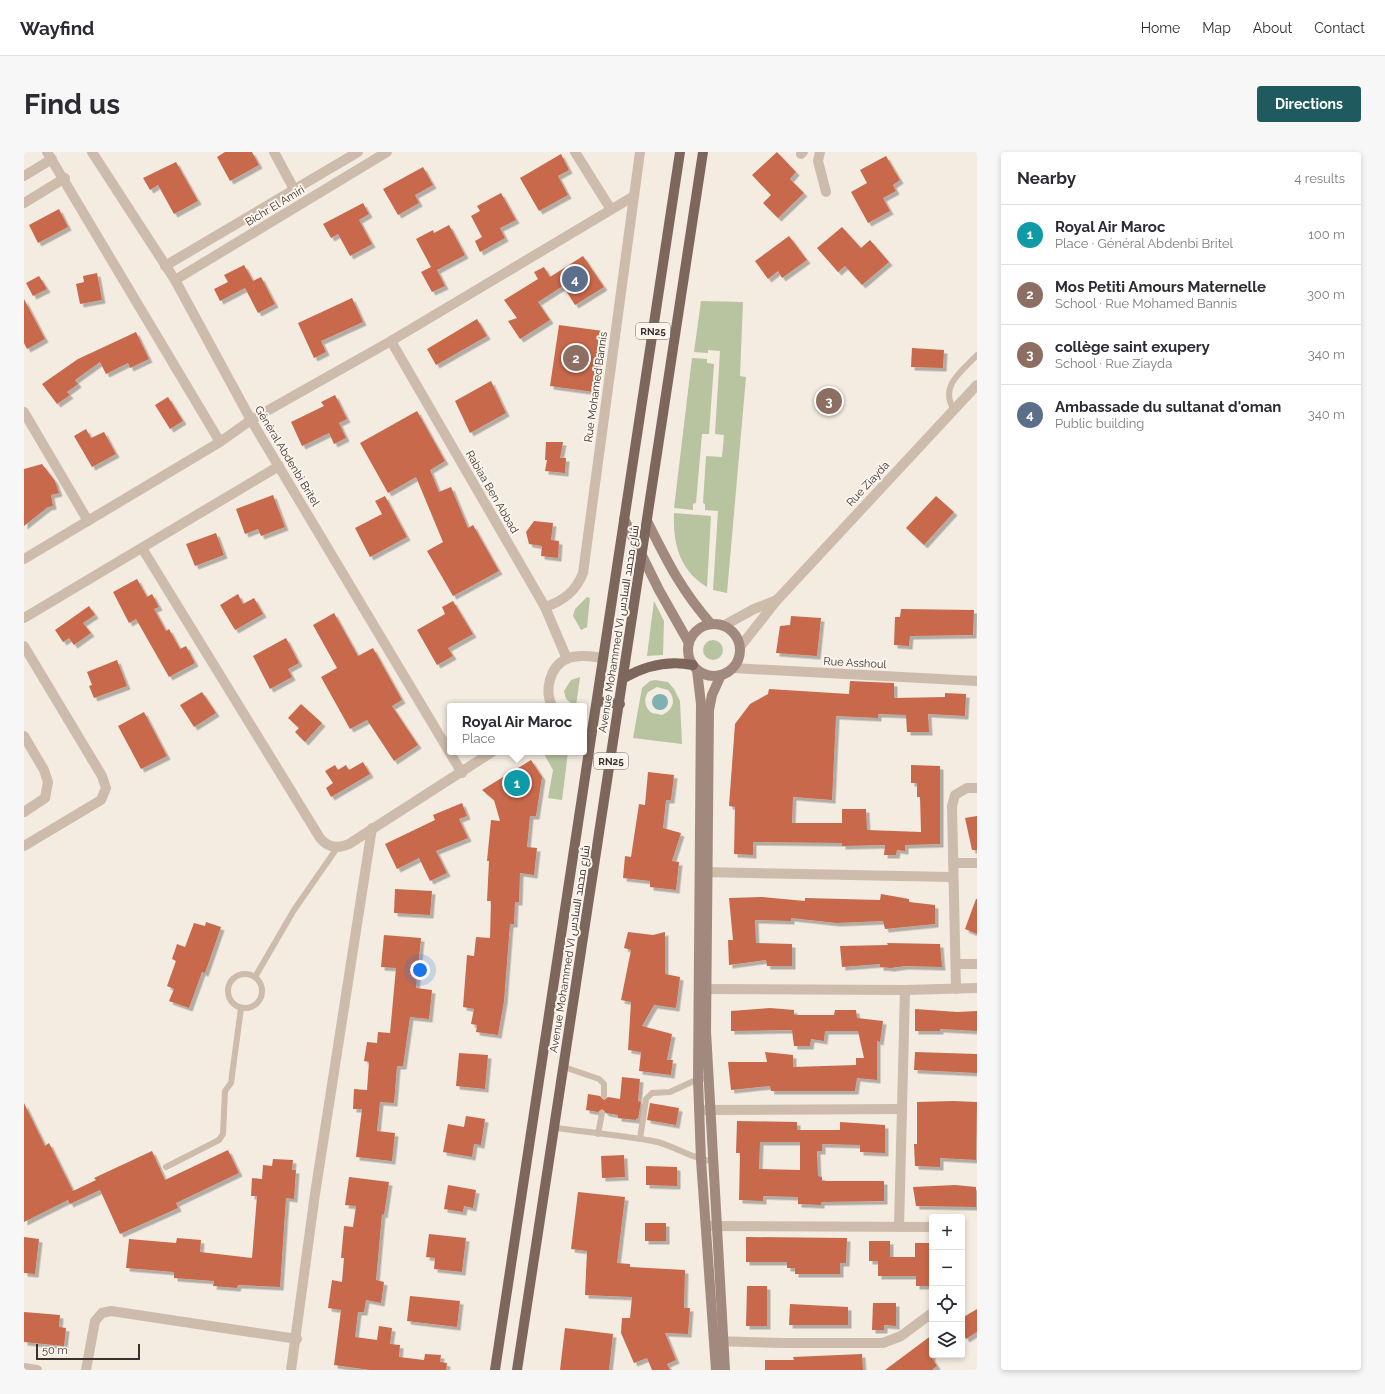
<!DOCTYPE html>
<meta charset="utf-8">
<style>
body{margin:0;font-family:Raleway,Cairo,sans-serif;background:#f7f7f7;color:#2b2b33}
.controls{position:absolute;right:12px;bottom:12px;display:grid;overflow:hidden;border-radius:4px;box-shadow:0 2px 6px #0003}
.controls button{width:36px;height:36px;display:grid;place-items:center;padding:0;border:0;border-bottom:1px solid #e1e1e2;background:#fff;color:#2b2b33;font:20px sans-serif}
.scale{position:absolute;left:12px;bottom:10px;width:104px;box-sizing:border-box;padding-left:4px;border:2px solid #3b302b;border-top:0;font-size:11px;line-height:14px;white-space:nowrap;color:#3b302b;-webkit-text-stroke:3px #fbf5ee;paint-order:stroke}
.you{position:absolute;left:396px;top:818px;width:14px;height:14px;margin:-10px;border:3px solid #fff;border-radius:50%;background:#1a73e8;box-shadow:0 0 0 6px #1a73e833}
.badge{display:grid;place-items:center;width:26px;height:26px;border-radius:50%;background:#1f5a5e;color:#fff;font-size:13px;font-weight:700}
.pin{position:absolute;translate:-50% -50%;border:2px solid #fff;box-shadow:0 1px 4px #0006}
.popup{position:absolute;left:423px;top:551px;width:140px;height:52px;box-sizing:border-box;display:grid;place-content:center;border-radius:4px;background:#fff;filter:drop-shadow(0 1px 3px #0005);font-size:13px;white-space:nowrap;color:#7c7c81}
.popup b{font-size:15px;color:#2b2b33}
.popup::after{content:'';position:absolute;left:50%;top:100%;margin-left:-8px;border:8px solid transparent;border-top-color:#fff}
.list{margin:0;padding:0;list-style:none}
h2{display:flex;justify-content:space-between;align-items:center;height:52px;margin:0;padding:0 16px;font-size:17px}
h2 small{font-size:13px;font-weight:400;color:#7c7c81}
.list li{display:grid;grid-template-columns:26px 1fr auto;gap:12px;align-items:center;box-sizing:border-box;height:60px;padding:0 16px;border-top:1px solid #e1e1e2}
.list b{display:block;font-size:15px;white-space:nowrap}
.list p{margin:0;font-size:13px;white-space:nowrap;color:#7c7c81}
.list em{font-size:13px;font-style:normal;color:#7c7c81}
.icon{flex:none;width:22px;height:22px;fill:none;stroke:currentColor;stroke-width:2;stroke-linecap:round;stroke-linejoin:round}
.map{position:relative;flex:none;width:953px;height:1218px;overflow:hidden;border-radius:4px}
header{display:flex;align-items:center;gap:24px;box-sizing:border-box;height:56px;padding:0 20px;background:#fff;border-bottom:1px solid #e1e1e2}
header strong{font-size:19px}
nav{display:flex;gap:22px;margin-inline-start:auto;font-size:14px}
.intro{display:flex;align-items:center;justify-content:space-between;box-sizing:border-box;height:96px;padding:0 24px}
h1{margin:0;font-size:28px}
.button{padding:10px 18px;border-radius:4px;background:#1f5a5e;color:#fff;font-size:14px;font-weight:700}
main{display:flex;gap:24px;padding:0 24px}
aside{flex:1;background:#fff;border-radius:4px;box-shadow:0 2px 6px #0003}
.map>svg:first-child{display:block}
</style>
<header>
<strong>Wayfind</strong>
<nav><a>Home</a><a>Map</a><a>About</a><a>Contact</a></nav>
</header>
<div class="intro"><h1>Find us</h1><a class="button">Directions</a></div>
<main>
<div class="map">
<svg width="953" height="1218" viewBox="0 0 953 1218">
<defs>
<filter id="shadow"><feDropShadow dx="3.5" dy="3.5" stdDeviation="0" flood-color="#0004"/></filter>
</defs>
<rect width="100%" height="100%" fill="#f4ebe1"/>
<g fill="#b8c4a0" fill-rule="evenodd">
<path d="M677,149l42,1 -3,74 6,1 -19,216 -14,-3 5,-79 -13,-1v-6l-2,-1 3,-47 16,1 2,-22 -9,-1 5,-83 -12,-1v3l-14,-1z"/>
<path d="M668,206l15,1v4l7,1 -5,70h-7l-6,69 -3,1v6l-19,-2z"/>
<path d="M650,361l37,3 -4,71c-28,-17 -34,-43 -33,-74z"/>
<path d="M563,445l3,1 -3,29 -6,3 -8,-14 2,-7z"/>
<path d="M630,449l10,20 -1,34 -16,1z"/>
<circle cx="689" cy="498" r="10"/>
<path d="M556,525l-4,29h-1l-9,-7 -2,-8 7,-11z"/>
<path d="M631,528l13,2 6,7 6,12 2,43 -49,-6 9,-50 8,-7zM633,535l11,3c9,10 5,20 -6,25l-10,-2c-7,-5 -9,-13 -4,-21z"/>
<path d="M519,600h25l-6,48 -14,-2 5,-28z"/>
</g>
<circle fill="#7fb0b2" cx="636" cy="550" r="8"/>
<g fill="#c8694b" fill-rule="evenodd" filter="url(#shadow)">
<path d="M201,0h27l7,13 -29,16 -13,-24z"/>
<path d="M753,0l19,20 -6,7 14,14 -26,25 -15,-15 8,-8 -19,-20z"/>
<path d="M537,2l8,16 -11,6 10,19 -29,16 -19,-33z"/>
<path d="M862,4l14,24 -7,5 3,6 -13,7 7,13 -22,12 -17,-31 16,-9 -7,-13z"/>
<path d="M152,10l22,39 -24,13 -16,-29 -8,5 -7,-12z"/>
<path d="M399,15l10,18 -18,10 4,8 -21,12 -15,-26z"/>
<path d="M477,41l15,27 -16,8 5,10 -25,14 -5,-11 7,-4 -11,-21 9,-5 -3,-5z"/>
<path d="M339,51l6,11 -10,6 13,24 -22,12 -12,-22 -7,4 -8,-14z"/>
<path d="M35,57l9,18 -30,16 -9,-18z"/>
<path d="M425,73l16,30 -28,15 8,16 -13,6 -11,-20 10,-5 -15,-28 17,-9 1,3z"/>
<path d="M818,75l19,21 9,-8 19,22 -27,23 -17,-19 -7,6 -21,-24z"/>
<path d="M765,84l18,24 -25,18 -4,-7 -10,8 -13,-18z"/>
<path d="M559,104l21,31 -29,18 -12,-19 -25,16 12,18 -30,19 -12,-18 9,-3 -13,-18 34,-21 -4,-7 10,-5 6,10z"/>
<path d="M220,113l9,16 8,-4 14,27 -17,9 -13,-25 -25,13 -6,-12 14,-7 -4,-7z"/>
<path d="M73,121l5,27 -22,4 -4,-20 8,-2 -1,-6z"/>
<path d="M15,124l8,13 -14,7 -7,-13z"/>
<path d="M328,146l11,24 -42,19 5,11 -12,6 -16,-35z"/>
<path d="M0,147l21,40 -18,10 -3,-6z"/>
<path d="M453,167l10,17 -51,29 -9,-16z"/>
<path d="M535,173l44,6 -9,61 -44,-6z"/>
<path d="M112,180l13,27 -19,9 -2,-5 -22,11 -6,-12 -25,18 3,4 -11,8 3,3 -13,9 -15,-20 36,-25z"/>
<path d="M888,196l32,2 -1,18 -32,-1z"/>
<path d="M467,229l15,32 -36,20 -15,-32z"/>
<path d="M311,243l12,24 -8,4 7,15 -12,6 -5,-11 -27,13 -11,-24 33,-16 -3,-4z"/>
<path d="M144,245l15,24 -13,8 -15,-24z"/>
<path d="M393,259l28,50 -15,9 9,22 12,-5 17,41 5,-3 26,46 -46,25 -26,-45 16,-9 -27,-65 -28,16 -28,-50z"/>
<path d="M62,277l5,9 13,-6 12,22 -24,13 -18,-31z"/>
<path d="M522,290h17l-3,16h6l-1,15 -20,-2 2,-11h-2z"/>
<path d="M18,312l13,17 4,12 -8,2 2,11 -5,1 -24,19v-57z"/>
<path d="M249,343l12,32 -24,9 -3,-7 -13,5 -9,-25z"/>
<path d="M361,344l22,41 -37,20 -15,-29 27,-14 -7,-13z"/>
<path d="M912,344l18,16 -30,33 -18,-17z"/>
<path d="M510,369l19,2 -2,17 8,1 -1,17 -17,-2 1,-10 -13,-2 -3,-12z"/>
<path d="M192,381l8,22 -29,11 -9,-22z"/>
<path d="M113,427l10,18 5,-3 7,13 -5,2 12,22 3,-2 11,20 6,-3 9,17 -26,14 -33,-58 -7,4 -16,-31z"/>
<path d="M214,442l5,10 11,-6 9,16 -28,16 -15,-25z"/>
<path d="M429,449l20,33 -25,14 5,8 -16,9 -20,-35 28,-16 -3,-7z"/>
<path d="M65,454l6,9 -12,8 8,10 -17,12 -5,-7 -6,4 -8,-12z"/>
<path d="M877,457l73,1 -1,25 -63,1 -1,10 -15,-1 1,-28h5z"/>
<path d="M310,461l24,43 15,-8 29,52 -10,6 26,39 -24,16 -27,-41 -17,9 -29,-52 16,-9 -24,-43z"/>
<path d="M767,464l30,2 -4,38 -41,-3 4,-27 10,-1z"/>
<path d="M262,486l13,25 -11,6 4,8 -22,12 -17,-33z"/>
<path d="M93,508l10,26 -33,12 -5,-12 3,-1 -5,-13z"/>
<path d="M826,529l44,2v15l51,-1v-4l21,1 -1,22 -37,-2 1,18h-22l-1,-17 -28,-1v4l-42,-2 -4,84 -39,-3 -1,26h50v-14h24l1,21 54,2 -1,-35h-3v-14h-6v-18l29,1v78l-35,1v6l-8,-1 -1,5h-12l1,-10 -43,1v-3l-89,-1v13l-19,-1 1,-47 -6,-1 6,-82 15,-20 18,-10 1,-5 80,5z"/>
<path d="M178,540l14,21 -22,14 -14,-22z"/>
<path d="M277,552l21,19 -17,19 -10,-10 4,-4 -11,-10z"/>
<path d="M120,560l23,44 -26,13 -23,-43z"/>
<path d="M507,608l11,17 -6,39h-6l-3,31 10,1 -3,27 -14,-2 -1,29h-4l-1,22h-4l-6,77 -6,34 -22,-3 1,-7 -6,-1 3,-15 -11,-2 4,-52 7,1 2,-19 14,1 1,-37h-4l2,-40h-2l4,-41 9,1 -6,-21 -12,-10z"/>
<path d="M339,610l7,12 -39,23 -5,-9 7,-5 -8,-12 10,-6 3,5 8,-5 3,5z"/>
<path d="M624,620l26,3 -3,25h-5l-3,28 18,5 -9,28 7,1 -3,28 -26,-3v-6l-27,-3 2,-22 6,1 8,-53 6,1z"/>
<path d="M438,651l5,13 -8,3 9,19 -32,13 11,22 -17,8 -11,-23 -22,11 -12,-25 50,-24 -2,-5z"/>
<path d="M953,664v34h-5l-7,-32z"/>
<path d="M371,737l37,2 -2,24 -36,-2z"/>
<path d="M857,742l28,5v3l26,3v19l-50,5 -2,-8 -46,2 -46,-5v3l-36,-1 1,23 36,1v22h-25l-1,-6 -37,5 -1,-25h5l-4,-42 33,-1 43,4v-3l75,2z"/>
<path d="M952,747h1v35l-12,-5z"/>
<path d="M182,770l15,5 -16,46 -3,-1 -13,36 -20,-7 5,-12 -7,-3 9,-25 -4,-2 5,-15 8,3 9,-24 11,3z"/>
<path d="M604,780l25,3 12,-3v42l15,3 -4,31 -22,-3 -12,21 30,8 -5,26h6l-2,15 -32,-4 2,-19 -13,-2 3,-48 -10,-2 10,-50 -7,-2z"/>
<path d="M360,783l37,3 -5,50 16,2 -3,29 -19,-2 -7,49h-6l-3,37 -14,-1 -3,29 18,2 -3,28 -36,-4 6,-48h-9l1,-20 13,1 2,-28 -5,-1 3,-19 10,1 1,-11 12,1 6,-65 -15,-1z"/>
<path d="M863,791l53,1 2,23 -37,-1 -14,2 -11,-1v-3l-38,3 -2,-21 48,-1z"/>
<path d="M746,856l24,2v5h40l1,-5h21l1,8 26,3 -3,21 -3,-1v39l-20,-2 -2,13h-84l-1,-5 -39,4 -3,-28h39l-2,-10 28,3v12l63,-2v-7h8l-6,-27h-33l-1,10 -13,-2 -1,7h-16l-2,-16 -61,1v-20z"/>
<path d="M891,857l42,3 20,-1v20l-37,-2v2h-25z"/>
<path d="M891,900l62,2v19l-63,-3z"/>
<path d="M435,901l29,2 -3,34 -29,-3z"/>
<path d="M598,925l18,2 -2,22 3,1 -3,17 -1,-1 -1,2 -18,-2v-3l-12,-2 -4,-4 -4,3 -12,-2 2,-16 12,2 4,4 4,-3 12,2z"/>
<path d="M929,949l24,1 -1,58 -36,-2v9l-25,-1 -1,-22h3v-42z"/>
<path d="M0,951l21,43 4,-3 24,48 23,-11 -2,-2 58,-27 13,29 63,-30 11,23 -63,30 2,5 -58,26 -20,-44 -30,14 -2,-4 -44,22z"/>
<path d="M626,951l29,5 -3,17 -29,-5z"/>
<path d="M442,964l19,3 -4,26 -7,-1 -2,13 -29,-5 5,-28 16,3z"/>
<path d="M713,969l60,1v8h43v-8l45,3v28l-25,-1v-7l-38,-1v7h-5l1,25 4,1v4h62v20l-63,1v3l-23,-1v-7l-35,-1v5l-24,-1 1,-47h-4zM736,990h40v28l-41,-1z"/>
<path d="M600,1003l1,22 -23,1 -1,-22z"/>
<path d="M249,1007l20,1 -1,10h4l-2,29 -8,-1 -6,89 -42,-2 -1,3 -24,-2 1,-5 -40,-3v-6l-48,-4 3,-29 47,4 1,-5 24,2 -1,12 52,6 5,-62h-6l1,-18 10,1 1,-14 9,1z"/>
<path d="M622,1014l31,1v19l-31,-1z"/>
<path d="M325,1025l40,5 -5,33 -2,-1 -6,66 8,2 -3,21 -15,-3 -2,12h-6l-3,25 22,3 2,-14 13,2 -2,16 10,1 -1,12 25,3 1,-6 16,1 -1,7 7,1 -1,7h-76l-36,-5 7,-55 -13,-2 4,-28 10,2 2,-24h-3l3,-32 9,1 3,-21 -11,-1z"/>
<path d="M424,1033l28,5 -3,18 -9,-2 -1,6 -19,-3z"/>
<path d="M931,1033l21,2v20l-60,-1 -3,-19z"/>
<path d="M554,1040l47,5 -8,66 13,1v3l55,3 -1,38h6l-2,26 -23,-1 11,27 -9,4 3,6h-18l-5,-12 -13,5 -13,-30 1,-15h8l2,-21 -47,-2 2,-44 -16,-2z"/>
<rect x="621" y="1071" width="21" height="18"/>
<path d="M405,1082l37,4 -4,34 -28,-3 1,-11 -9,-1z"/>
<path d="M0,1085l15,2 -4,35 -11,-1z"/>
<path d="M722,1085l101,1 -1,25h-6v11h-45v-6h-8v-6h-41z"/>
<path d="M845,1089h21v16h25v-14h17v43h-16v-10h-38v-15h-9z"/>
<path d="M723,1134h20v40h-21z"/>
<path d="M386,1144l50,5 -3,26 -50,-6z"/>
<path d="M849,1151h23v23l-12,-1v5h-12z"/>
<path d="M766,1152l58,3v18h-59z"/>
<path d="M953,1157v23l-11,7 -4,-7v-14z"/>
<path d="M0,1160l36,3 -1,12 7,1 -2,18 -40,-4z"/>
<path d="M541,1176l48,6 -4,36h-49z"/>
<path d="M908,1183v23l5,8 -5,4h-47z"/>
<path d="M838,1202l1,16h-98v-10h29l-1,-3z"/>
</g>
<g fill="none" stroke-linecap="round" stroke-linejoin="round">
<g stroke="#cdbbac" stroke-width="6">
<path d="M930,258c-15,-24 7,-38 23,-55"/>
<circle cx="221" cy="839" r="17"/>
<path d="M231,825l39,-67 43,-62"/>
<path d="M540,915l35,12 5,5v12"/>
<path d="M531,976c32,4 66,7 98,13 21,4 38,18 59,20"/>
<path d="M574,982l4,-21"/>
<path d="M616,987l6,-40 6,-6 18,-1 28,-13 9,-1"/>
<path d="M142,1015l53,-27 4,-6 2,-43 6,-8 10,-75"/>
</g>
<g stroke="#cdbbac" stroke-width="10">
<path d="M23,0l173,290"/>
<path d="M68,0l83,128 76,140 211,353"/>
<path d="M250,0l20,37"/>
<path d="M551,0l35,56"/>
<path d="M796,0l-2,9 8,31"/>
<path d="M777,2l2,-2"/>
<path d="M0,24l28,-17"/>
<path d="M0,51l41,-25"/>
<path d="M141,114l193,-114"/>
<path d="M151,128l212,-128"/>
<path d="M367,189l154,266 22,52"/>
<path d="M0,260l64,109"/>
<path d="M118,396l178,290c8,10 18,11 29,6l143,-92"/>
<path d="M0,407l196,-117 31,-22 140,-79 243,-145"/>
<path d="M521,455c19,-6 31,-16 38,-34l57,-421"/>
<path d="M0,466l255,-152"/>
<path d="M699,474l31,-17 23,-9"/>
<path d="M0,494l78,130 4,12 -5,12 -77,46"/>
<path d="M716,495l37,-47 200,-215"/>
<path d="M709,516l244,13"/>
<path d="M528,554c-8,-16 -2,-39 14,-47 11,-5 26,-3 37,-1"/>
<path d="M0,584l20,34 4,12 -3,16 -21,14"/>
<path d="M929,711h24"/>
<path d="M676,720l252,5"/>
<path d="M932,812h21"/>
<path d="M675,837l206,1 72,-2"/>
<path d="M932,837l-4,-183 3,-11 12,-7h10"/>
<path d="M675,958l203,-1"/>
<path d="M682,1074l226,1"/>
<path d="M875,1075l6,-237"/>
<path d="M691,1189l68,2h100l18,-7 31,-23"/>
<path d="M0,1216l13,2"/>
<path d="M62,1218l9,-49 7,-8 9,-2 186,28"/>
<path d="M267,1218l24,-176 57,-366"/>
</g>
<g stroke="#a18a7d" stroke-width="10">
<path d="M600,367l35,71 30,53"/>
<path d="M623,369c20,40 34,69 64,103"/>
<circle cx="690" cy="498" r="26"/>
<path d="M673,518l4,34 -3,375 3,81 15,210"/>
<path d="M697,523l-9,20 -3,15 -3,321 19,339"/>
</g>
<g stroke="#7d675c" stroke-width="10">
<path d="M600,526c22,-13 44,-18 69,-13"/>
<path d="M573,549l23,3"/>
<path d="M471,1218l185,-1218"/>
<path d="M493,1218l186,-1218"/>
</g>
</g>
<g text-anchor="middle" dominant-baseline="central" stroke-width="4" stroke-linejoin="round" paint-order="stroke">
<g fill="#fbf5ee" stroke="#756b66" stroke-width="1">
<rect x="612" y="171" width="34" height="16" rx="3"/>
<rect x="570" y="601" width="34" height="16" rx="3"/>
</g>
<g font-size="10" font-weight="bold" fill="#3b302b">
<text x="629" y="179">RN25</text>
<text x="587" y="609">RN25</text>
</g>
<g font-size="11" fill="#3b302b" stroke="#fbf5ee">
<text transform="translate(251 54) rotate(-31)">Bichr El Amiri</text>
<text transform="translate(572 235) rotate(-82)">Rue Mohamed Bannis</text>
<text transform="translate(263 304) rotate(59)">Général Abdenbi Britel</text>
<text transform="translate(844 332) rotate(-47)">Rue Ziayda</text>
<text transform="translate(468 340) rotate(60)">Rabiaa Ben Abbad</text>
<text transform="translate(595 477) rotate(-81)">Avenue Mohammed VI شارع محمد السادس</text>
<text transform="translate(831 511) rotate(3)">Rue Asshoul</text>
<text transform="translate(546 797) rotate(-81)">Avenue Mohammed VI شارع محمد السادس</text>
</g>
</g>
</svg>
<div class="controls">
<button>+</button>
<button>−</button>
<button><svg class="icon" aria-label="locate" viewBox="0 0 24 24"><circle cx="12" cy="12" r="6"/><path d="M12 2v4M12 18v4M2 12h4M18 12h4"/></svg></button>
<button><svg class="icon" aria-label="layers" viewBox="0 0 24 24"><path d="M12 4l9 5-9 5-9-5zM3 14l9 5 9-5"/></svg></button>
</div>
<div class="scale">50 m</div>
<div class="you"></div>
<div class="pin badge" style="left:493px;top:631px;background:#0f9aa8">1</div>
<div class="popup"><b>Royal Air Maroc</b>Place</div>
<div class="pin badge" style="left:552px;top:206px;background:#8d6e63">2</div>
<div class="pin badge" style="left:805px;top:249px;background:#8d6e63">3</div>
<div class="pin badge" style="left:551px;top:127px;background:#5c6f8a">4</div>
</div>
<aside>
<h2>Nearby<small>4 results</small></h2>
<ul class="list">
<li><span class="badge" style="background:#0f9aa8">1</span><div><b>Royal Air Maroc</b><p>Place · Général Abdenbi Britel</p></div><em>100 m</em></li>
<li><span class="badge" style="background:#8d6e63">2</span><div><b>Mos Petiti Amours Maternelle</b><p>School · Rue Mohamed Bannis</p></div><em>300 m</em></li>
<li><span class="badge" style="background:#8d6e63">3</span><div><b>collège saint exupery</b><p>School · Rue Ziayda</p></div><em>340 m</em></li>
<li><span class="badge" style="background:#5c6f8a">4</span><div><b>Ambassade du sultanat d'oman</b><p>Public building</p></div><em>340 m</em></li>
</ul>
</aside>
</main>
